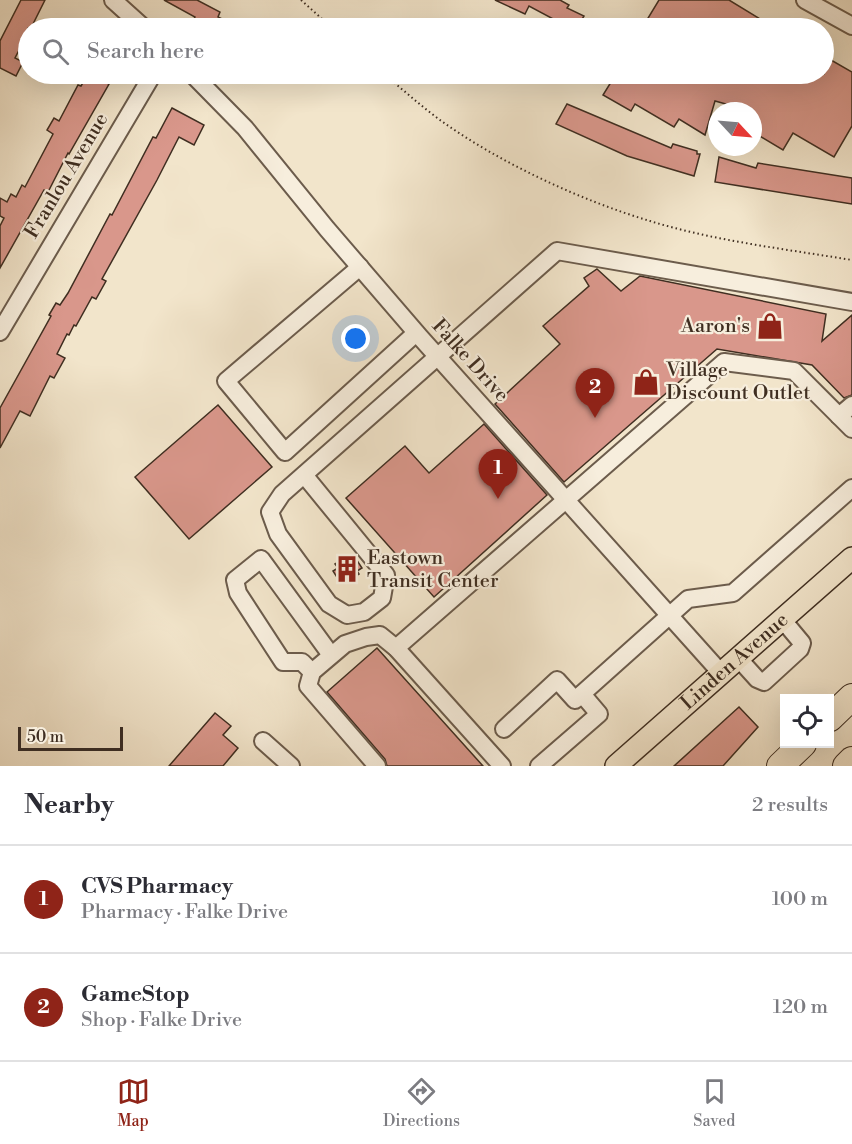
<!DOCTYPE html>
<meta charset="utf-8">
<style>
body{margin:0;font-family:"Libre Bodoni",serif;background:#f7f7f7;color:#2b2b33}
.controls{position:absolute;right:18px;bottom:18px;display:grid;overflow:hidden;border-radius:0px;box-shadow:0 6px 24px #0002}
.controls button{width:54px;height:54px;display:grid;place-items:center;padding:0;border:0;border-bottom:2px solid #e1e1e2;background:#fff;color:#2b2b33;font:30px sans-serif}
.compass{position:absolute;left:708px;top:102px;width:54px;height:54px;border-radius:50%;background:#fff;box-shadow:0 6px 24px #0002;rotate:116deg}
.scale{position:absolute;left:18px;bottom:15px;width:105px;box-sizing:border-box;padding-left:6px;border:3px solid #3f2e21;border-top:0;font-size:16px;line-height:21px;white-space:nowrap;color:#3f2e21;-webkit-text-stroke:4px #f7eedd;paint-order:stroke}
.you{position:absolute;left:356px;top:339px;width:21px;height:21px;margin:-15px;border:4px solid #fff;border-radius:50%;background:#1a73e8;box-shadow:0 0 0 9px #1a73e833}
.badge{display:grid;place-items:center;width:39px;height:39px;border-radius:50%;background:#8f2418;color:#fff;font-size:20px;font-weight:700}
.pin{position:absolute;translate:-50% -50px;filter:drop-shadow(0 2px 3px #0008)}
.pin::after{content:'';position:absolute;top:32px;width:21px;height:18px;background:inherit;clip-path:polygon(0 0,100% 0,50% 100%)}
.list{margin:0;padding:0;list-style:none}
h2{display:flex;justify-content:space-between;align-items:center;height:78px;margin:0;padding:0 24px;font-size:26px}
h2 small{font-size:20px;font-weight:400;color:#7c7c81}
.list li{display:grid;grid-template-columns:39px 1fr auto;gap:18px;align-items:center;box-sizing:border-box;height:108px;padding:0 24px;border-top:2px solid #e1e1e2}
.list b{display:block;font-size:22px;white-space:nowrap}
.list p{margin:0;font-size:20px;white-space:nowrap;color:#7c7c81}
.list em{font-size:20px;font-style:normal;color:#7c7c81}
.icon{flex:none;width:33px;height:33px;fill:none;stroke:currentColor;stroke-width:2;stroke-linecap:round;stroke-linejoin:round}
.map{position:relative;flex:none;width:852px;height:766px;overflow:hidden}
.search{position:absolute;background:#fff;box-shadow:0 6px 24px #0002;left:18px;right:18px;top:18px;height:66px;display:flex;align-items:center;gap:15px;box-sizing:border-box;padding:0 21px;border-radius:33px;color:#7c7c81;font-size:22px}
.sheet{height:294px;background:#fff}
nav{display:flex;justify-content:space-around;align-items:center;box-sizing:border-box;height:84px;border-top:2px solid #e1e1e2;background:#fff;font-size:16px;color:#7c7c81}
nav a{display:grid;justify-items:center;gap:3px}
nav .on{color:#8f2418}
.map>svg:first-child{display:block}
</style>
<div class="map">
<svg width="852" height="766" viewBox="0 0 852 766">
<rect width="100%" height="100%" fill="#f2e5cb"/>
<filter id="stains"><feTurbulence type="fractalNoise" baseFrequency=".00333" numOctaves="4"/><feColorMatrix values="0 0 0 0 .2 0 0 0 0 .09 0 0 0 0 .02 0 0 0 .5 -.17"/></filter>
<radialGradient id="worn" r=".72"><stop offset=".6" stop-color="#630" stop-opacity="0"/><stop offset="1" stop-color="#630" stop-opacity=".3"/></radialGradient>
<g fill="#d9978b" stroke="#3f2e21" stroke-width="1.5">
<path d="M21,0h24l-14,28h-3v5l-13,25 8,4 -7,14 -16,-8v-27z"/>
<path d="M164,0h33l23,12 -2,5 22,11h-51l6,-11z"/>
<path d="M495,0h65l9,5 -2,3 17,8 -7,12h-21l3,-6 -30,-16 -4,8z"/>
<path d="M659,0h70l46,28h-133z"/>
<path d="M824,56l28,16v54l-18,31 -41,-24 -10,17 -30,-18v-21h-28l1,-7 -11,-3 -10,34 -26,-16 -5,8 -39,-23 -4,7 -28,-16 13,-21h208z"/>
<path d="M88,74l21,10 -40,70 -1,-1 -20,39 -4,-2 -44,78v-42l4,-8 -4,-2v-18l7,4 4,-8 5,3 6,-12 3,2 28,-53 -6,-4 7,-12 5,3 19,-36 3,1z"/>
<path d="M567,104l104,44 2,-4 24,7v3h3l-6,22 -67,-20 -71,-32z"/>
<path d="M172,108l32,17 -10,20 -15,-8 -22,43 -55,99 4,2 -10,18 -4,-2 -16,29 -2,-1 -5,10 -2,-1 -10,20 8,4 -11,20 -4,-2 -20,40 -10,-5 -20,37v-40l51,-92 -2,-1 7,-12 4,2 8,-12 42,-79 2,1 41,-78 3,1z"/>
<path d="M719,157l37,11 2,-5 94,15v26l-137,-22z"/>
<path d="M597,269l24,22 19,-15 186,38 -4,27 30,-26v80l-8,3 -32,-33 -95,-16 -153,133 -69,-78 65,-60 -17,-18 46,-40 -5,-8z"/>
<path d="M218,405l54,62 -83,72 -54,-62z"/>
<path d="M484,424l63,71 -113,102 -88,-99 59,-52 24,27z"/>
<path d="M354,556l8,12 -5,3 2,3 -12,8 -2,-3 -5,3 -7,-11 5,-3 -3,-4 11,-7 2,3z"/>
<path d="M377,648l106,118h-96l-2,-7 -58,-67z"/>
<path d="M739,707l19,20 -35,39h-49z"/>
<path d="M215,713l16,13 -8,9 15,13 -15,18h-54z"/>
</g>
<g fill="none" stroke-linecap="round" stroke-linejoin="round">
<defs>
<g id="minor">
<path d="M113,0l31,28"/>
<path d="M805,0l47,26"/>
<path d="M192,74l53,54 82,101 93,108 301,336"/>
<path d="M360,267l-134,114 59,71 131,-119"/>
<path d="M0,332l153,-258"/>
<path d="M839,416l13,-11"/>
<path d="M305,476l81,99 -4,23 -18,14 -17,3 -18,-11 -51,-70 -8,-22 12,-18 275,-243 295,51"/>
<path d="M396,648l328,-286 70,9 58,58"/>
<path d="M738,658l19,21 7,3 36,-33 2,-6 -20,-24"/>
<path d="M312,672l-10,-10h-19l-45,-69 -3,-13 26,-21 70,96"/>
<path d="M504,729l53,-49 18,20 113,-101 45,-6 119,-105"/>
<path d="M263,741l28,25"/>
<path d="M377,766l-69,-80 4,-14 33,-28 21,-7 14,-2 16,13 106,118"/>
<path d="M539,766l60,-52 -17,-20"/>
</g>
<g id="major">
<path id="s1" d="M616,766l236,-208"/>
</g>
<g id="highway">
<path d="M830,718l22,-21"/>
<path d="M780,766l23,-22"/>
<path d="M846,766l6,-6"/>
</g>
</defs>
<use href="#minor" stroke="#6c5c4c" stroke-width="20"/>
<use href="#major" stroke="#3f2e21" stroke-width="24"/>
<use href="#highway" stroke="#3f2e21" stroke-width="28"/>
<g stroke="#3f2e21" stroke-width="2" stroke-dasharray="1.5 3" stroke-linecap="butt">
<path d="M301,0l31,28"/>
<path d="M384,74c18,15 37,32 56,46 60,43 140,80 210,101 65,20 135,28 202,39"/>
</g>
<use href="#minor" stroke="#f7eedd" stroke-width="16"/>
<use href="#major" stroke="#f2e5cb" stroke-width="21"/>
<use href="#highway" stroke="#f2e5cb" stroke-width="26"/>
</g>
<defs>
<symbol id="shop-bare" viewBox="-9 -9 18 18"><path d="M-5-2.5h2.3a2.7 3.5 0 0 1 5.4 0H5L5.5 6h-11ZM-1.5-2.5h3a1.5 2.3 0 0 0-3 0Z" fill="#8f2418" stroke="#f7eedd" stroke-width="2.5" paint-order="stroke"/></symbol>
<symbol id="building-bare" viewBox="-9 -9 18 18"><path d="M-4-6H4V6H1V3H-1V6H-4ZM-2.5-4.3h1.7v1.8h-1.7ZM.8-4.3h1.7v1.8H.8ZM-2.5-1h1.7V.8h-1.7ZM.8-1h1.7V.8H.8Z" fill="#8f2418" stroke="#f7eedd" stroke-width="2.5" paint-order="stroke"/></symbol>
</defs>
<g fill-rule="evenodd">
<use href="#shop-bare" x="751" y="307" width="38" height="38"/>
<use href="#shop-bare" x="627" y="363" width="38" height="38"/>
<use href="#building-bare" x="328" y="550" width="38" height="38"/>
</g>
<g text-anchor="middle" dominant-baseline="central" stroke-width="4.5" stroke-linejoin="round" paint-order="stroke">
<g font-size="20" fill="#3f2e21" stroke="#f7eedd">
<text transform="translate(67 176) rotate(-59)">Franlou Avenue</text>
<text transform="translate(470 361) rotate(48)">Falke Drive</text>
<text stroke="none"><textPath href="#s1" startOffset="158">Linden Avenue</textPath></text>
</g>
<g font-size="20" fill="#3f2e21" stroke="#f7eedd" text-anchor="start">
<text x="750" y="326" text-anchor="end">Aaron's</text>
<text x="666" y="370">Village<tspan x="666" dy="23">Discount Outlet</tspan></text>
<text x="367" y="558">Eastown<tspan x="367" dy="23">Transit Center</tspan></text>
</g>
</g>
<rect width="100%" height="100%" filter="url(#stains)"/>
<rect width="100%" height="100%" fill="url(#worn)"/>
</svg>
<div class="controls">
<button><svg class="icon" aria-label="locate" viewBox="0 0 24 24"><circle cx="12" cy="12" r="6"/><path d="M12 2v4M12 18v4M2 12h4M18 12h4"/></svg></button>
</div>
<svg class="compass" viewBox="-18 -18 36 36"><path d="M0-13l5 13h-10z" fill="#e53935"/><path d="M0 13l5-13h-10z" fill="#7c7c81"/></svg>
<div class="scale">50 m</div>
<div class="you"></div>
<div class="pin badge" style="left:498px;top:499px">1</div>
<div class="pin badge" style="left:595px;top:418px">2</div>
<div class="search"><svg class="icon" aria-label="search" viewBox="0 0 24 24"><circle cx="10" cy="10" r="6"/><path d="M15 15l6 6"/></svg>Search here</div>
</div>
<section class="sheet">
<h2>Nearby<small>2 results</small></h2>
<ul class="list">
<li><span class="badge">1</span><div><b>CVS Pharmacy</b><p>Pharmacy · Falke Drive</p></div><em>100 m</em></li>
<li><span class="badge">2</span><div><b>GameStop</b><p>Shop · Falke Drive</p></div><em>120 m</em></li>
</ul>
</section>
<nav>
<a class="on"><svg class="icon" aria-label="map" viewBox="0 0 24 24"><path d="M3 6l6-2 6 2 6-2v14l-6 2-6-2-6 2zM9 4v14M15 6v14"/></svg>Map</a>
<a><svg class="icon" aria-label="directions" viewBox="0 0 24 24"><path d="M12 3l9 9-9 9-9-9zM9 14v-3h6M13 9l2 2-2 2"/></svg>Directions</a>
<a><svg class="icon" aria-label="saved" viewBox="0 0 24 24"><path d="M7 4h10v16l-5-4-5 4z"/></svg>Saved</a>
</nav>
